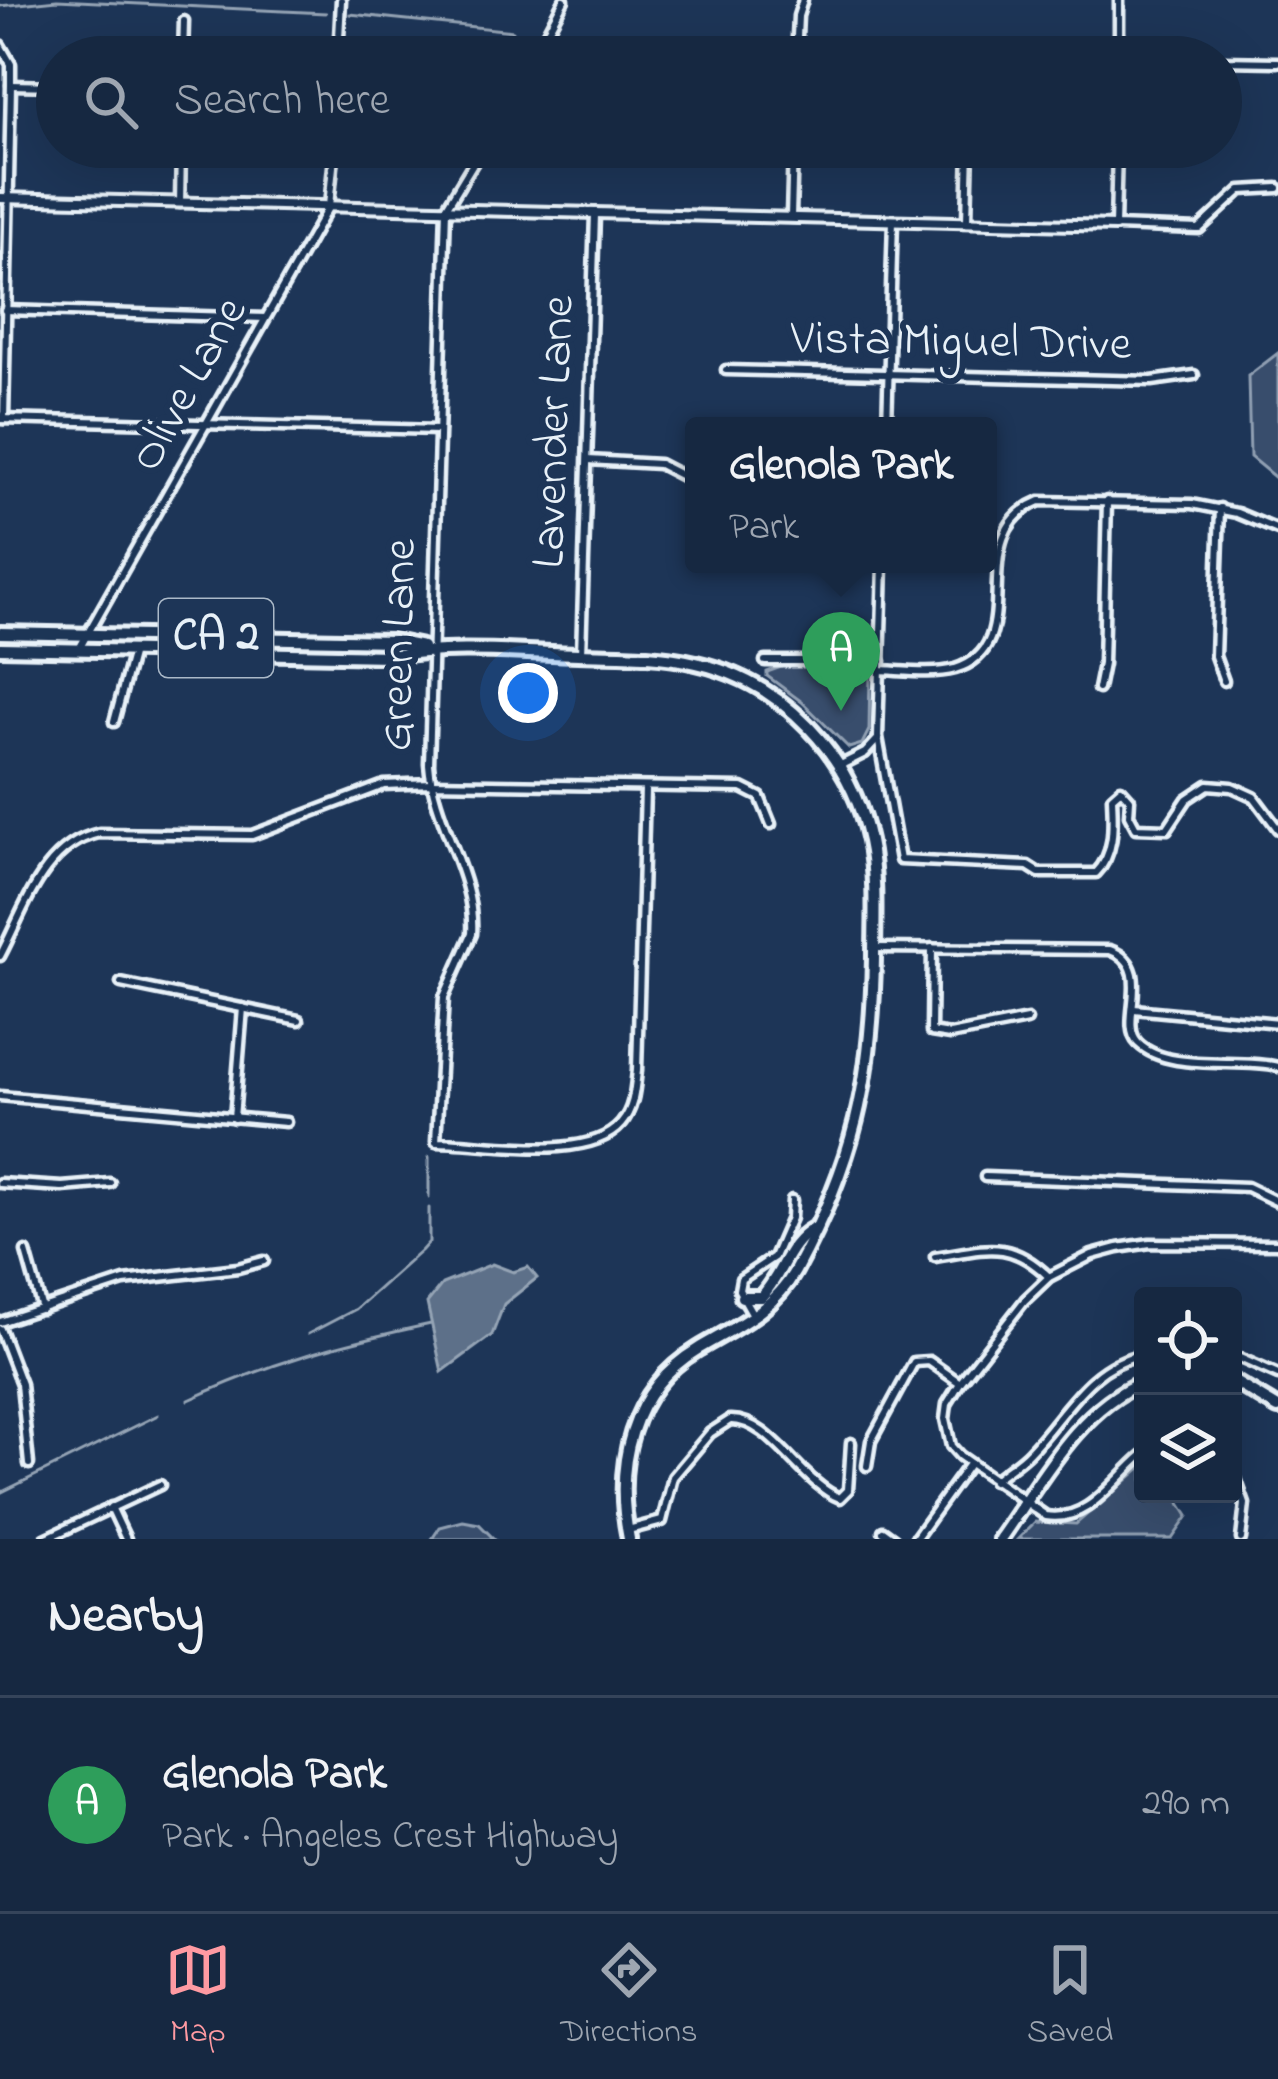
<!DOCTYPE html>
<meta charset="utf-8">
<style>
body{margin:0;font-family:"Indie Flower",sans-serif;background:#1f3048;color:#f1f3f6}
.controls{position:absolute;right:36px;bottom:36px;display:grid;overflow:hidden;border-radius:12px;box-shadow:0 12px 48px #0002}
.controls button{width:108px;height:108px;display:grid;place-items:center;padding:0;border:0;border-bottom:3px solid #35445a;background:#162841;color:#f1f3f6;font:60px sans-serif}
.you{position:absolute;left:528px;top:693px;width:42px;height:42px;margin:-30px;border:9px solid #fff;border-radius:50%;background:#1a73e8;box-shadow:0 0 0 18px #1a73e833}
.badge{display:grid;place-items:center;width:78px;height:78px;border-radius:50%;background:#ff9aa2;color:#fff;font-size:39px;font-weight:700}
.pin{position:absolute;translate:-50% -99px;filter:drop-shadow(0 3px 6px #0008)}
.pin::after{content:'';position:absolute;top:63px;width:42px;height:36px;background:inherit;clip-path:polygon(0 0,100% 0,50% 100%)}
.popup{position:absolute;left:685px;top:417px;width:312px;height:156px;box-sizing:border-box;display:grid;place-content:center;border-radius:12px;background:#162841;filter:drop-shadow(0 3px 9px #0005);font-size:39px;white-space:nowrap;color:#9ea6b1}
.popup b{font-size:45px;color:#f1f3f6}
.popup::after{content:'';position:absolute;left:50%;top:100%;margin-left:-24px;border:24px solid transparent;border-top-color:#162841}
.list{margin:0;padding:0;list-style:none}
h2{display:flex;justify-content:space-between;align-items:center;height:156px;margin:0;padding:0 48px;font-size:51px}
h2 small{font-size:39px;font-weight:400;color:#9ea6b1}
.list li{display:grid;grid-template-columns:78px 1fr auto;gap:36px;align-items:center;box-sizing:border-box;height:216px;padding:0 48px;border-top:3px solid #35445a}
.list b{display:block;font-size:45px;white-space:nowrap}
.list p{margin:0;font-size:39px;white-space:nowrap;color:#9ea6b1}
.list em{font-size:39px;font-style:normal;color:#9ea6b1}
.icon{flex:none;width:66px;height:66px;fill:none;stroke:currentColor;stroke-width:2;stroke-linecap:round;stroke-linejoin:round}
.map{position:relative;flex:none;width:1278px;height:1539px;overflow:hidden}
.search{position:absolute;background:#162841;box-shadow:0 12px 48px #0002;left:36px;right:36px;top:36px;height:132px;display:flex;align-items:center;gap:30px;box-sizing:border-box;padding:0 42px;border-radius:66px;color:#9ea6b1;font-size:45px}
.sheet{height:372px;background:#162841}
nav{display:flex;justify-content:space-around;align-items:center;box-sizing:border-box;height:168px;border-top:3px solid #35445a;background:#162841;font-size:33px;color:#9ea6b1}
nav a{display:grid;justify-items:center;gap:6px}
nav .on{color:#ff9aa2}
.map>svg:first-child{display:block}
</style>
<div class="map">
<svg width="1278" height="1539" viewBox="0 0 1278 1539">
<rect width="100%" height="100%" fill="#1d3557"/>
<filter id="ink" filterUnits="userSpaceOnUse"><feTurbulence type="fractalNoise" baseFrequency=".00833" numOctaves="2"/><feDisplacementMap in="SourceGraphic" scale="24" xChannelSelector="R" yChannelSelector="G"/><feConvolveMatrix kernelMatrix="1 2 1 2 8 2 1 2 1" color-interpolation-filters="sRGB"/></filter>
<g filter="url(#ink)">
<g fill="#374d6c" stroke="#909fb2" stroke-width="3">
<path d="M1278,353v127l-28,-23 -2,-81z"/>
<path d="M795,662l63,2 12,6 -1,60 -7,14 -13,4 -47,-46 -35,-26v-4z"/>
<path d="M1143,1466v28h31l14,22 -16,23h-154l17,-17 41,2z"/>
<path d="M463,1521l16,3 15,15h-62l8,-12z"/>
</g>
<path fill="#5d7089" stroke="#95a4b5" stroke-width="3" d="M492,1264l21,8 15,-5 9,11 -33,26 -12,31 -50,37 -15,-69 15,-19z"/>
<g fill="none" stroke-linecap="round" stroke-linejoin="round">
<g stroke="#95a4b5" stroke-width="3">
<path d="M0,6l57,-6 269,13"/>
<path d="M350,14l163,17"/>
<path d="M566,35l77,11"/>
<path d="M688,53l70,4"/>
<path d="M1221,65l57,2"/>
<path d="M429,1197v-40"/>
<path d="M308,1334l48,-25 65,-58 8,-9v-34"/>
<path d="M189,1400c84,-39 153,-57 242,-76"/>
<path d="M0,1493l158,-78"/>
</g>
<defs>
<g id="minor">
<path d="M0,45l11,19v21l-7,334"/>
<path d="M183,57l1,-36"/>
<path d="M338,57l3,-57"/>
<path d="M534,57l30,-57"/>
<path d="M796,57l2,-41 5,-16"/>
<path d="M1119,57v-57"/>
<path d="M1221,61l57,1"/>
<path d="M11,85l46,1"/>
<path d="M483,147l-37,61 -17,556c4,58 47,111 43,170l-28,63 -8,145c48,0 152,21 185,-18 13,-15 14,-35 16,-54l8,-281"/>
<path d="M1117,147l-2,79 84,3 42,-39 37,-2"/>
<path d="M180,203l1,-56"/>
<path d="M791,216l2,-69"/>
<path d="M967,220l2,-73"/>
<path d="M5,310l260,8"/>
<path d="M726,370l426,11 42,-6"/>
<path d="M0,419l439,11"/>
<path d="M887,426l6,-206"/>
<path d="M588,460l71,4 35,18"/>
<path d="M1220,508l-5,148 9,25"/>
<path d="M883,564l-5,173 22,123 128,6 11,7h57c20,-20 17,-50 16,-76l9,-8 9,10 -1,16 7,13 31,1 20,-30 21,-14 24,2 22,10 24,32"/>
<path d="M79,649l250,-443 6,-59"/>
<path d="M581,654l14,-440"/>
<path d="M765,661h116"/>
<path d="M881,670c23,1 52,5 74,-1 80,-24 3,-135 85,-168l152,3 45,9 41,17"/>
<path d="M1098,689l5,-25 4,-163"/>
<path d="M114,722l19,-71"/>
<path d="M839,766l26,-13 12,-13"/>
<path d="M874,948l236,2c47,17 7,72 28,93 30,30 101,14 140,24"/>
<path d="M932,948l-1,84 19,3 77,-15"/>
<path d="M0,956c25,-47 42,-110 99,-123l153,2 132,-50 47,-2 311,5 18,9 11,27"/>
<path d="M121,983l178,37"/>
<path d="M1134,1009l144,14"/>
<path d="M0,1096l286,26"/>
<path d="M234,1118l9,-110"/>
<path d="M985,1177l262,10 31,15"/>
<path d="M0,1183l62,4 48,-4"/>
<path d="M26,1252l16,57"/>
<path d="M935,1257c51,-8 74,-19 114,20"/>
<path d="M752,1313l-13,-23 2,-11 33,-22 17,-39 1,-18"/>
<path d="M0,1322l124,-41 114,-13 26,-7"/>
<path d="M0,1329l21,55 8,80"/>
<path d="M1233,1355l45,20"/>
<path d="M1143,1455c-30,25 -54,68 -97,61l-86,-60 -9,-10 -6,-27 2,-15 13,-21 65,-83 24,-23 43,-22 26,-7 32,-5 128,1"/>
<path d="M867,1466l4,-25 43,-79 15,-1 31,22"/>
<path d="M1233,1470l12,34 -4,35"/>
<path d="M993,1481c12,-11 26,-18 37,-30 36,-37 57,-85 113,-97"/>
<path d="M111,1507l15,32"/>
<path d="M628,1530l34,-9 11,-44 37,-44 20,-13c40,-2 71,63 110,78l8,-8 3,-47"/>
<path d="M883,1531l11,8"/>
<path d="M45,1539l115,-54"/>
<path d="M915,1539l54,-75"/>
</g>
<path id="tertiary" d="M0,198l1115,28"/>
<g id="primary">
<path d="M0,633l393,8 29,6"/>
<path d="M0,648l389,8c63,-10 126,-4 189,-2 40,1 79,0 118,9 86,19 155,91 173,178 8,38 5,79 5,117 -2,124 -20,204 -79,313 -21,39 -60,56 -97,78 -68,41 -84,117 -69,190"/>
<path d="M742,1297h19c21,-21 25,-53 52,-68"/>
<path d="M1233,1381l45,27"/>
<path d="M1000,1539c40,-56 77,-130 143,-157"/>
</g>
</defs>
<use href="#minor" stroke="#e8f1f8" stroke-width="15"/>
<use href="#tertiary" stroke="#e8f1f8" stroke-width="16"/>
<use href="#primary" stroke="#e8f1f8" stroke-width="20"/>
<use href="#minor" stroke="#1d3557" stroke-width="6"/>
<use href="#tertiary" stroke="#1d3557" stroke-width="8"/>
<use href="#primary" stroke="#1d3557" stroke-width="10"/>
</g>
</g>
<g text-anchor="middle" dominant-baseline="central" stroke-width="12" stroke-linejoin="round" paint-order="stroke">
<rect fill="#1d3557" stroke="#abb9c8" stroke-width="3" x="159" y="599" width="114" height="78" rx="9"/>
<g font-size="45" font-weight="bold" fill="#e8f1f8">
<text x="216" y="638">CA 2</text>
</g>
<g font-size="48" fill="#e8f1f8" stroke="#1d3557">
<text transform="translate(961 343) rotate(1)">Vista Miguel Drive</text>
<text transform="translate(190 385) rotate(-61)">Olive Lane</text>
<text transform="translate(555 432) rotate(-88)">Lavender Lane</text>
<text transform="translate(400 645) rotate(-89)">Green Lane</text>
</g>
</g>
</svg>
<div class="controls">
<button><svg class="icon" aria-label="locate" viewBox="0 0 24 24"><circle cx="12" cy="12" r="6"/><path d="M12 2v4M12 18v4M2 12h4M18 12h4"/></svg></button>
<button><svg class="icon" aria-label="layers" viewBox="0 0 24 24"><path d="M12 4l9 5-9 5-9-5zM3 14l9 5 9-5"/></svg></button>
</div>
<div class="you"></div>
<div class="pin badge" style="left:841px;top:711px;background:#2e9e5b">A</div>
<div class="popup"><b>Glenola Park</b>Park</div>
<div class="search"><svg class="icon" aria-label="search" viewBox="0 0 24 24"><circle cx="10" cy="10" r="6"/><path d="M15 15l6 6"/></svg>Search here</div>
</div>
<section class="sheet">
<h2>Nearby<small></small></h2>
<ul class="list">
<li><span class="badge" style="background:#2e9e5b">A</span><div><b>Glenola Park</b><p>Park · Angeles Crest Highway</p></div><em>290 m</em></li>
</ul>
</section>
<nav>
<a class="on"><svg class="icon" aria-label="map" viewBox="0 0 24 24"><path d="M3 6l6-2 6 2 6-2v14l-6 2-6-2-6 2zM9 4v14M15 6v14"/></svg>Map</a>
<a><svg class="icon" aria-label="directions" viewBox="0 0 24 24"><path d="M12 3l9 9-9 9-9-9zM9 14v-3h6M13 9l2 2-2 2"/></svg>Directions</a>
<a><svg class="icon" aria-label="saved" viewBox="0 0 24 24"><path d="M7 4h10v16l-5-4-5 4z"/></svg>Saved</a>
</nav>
